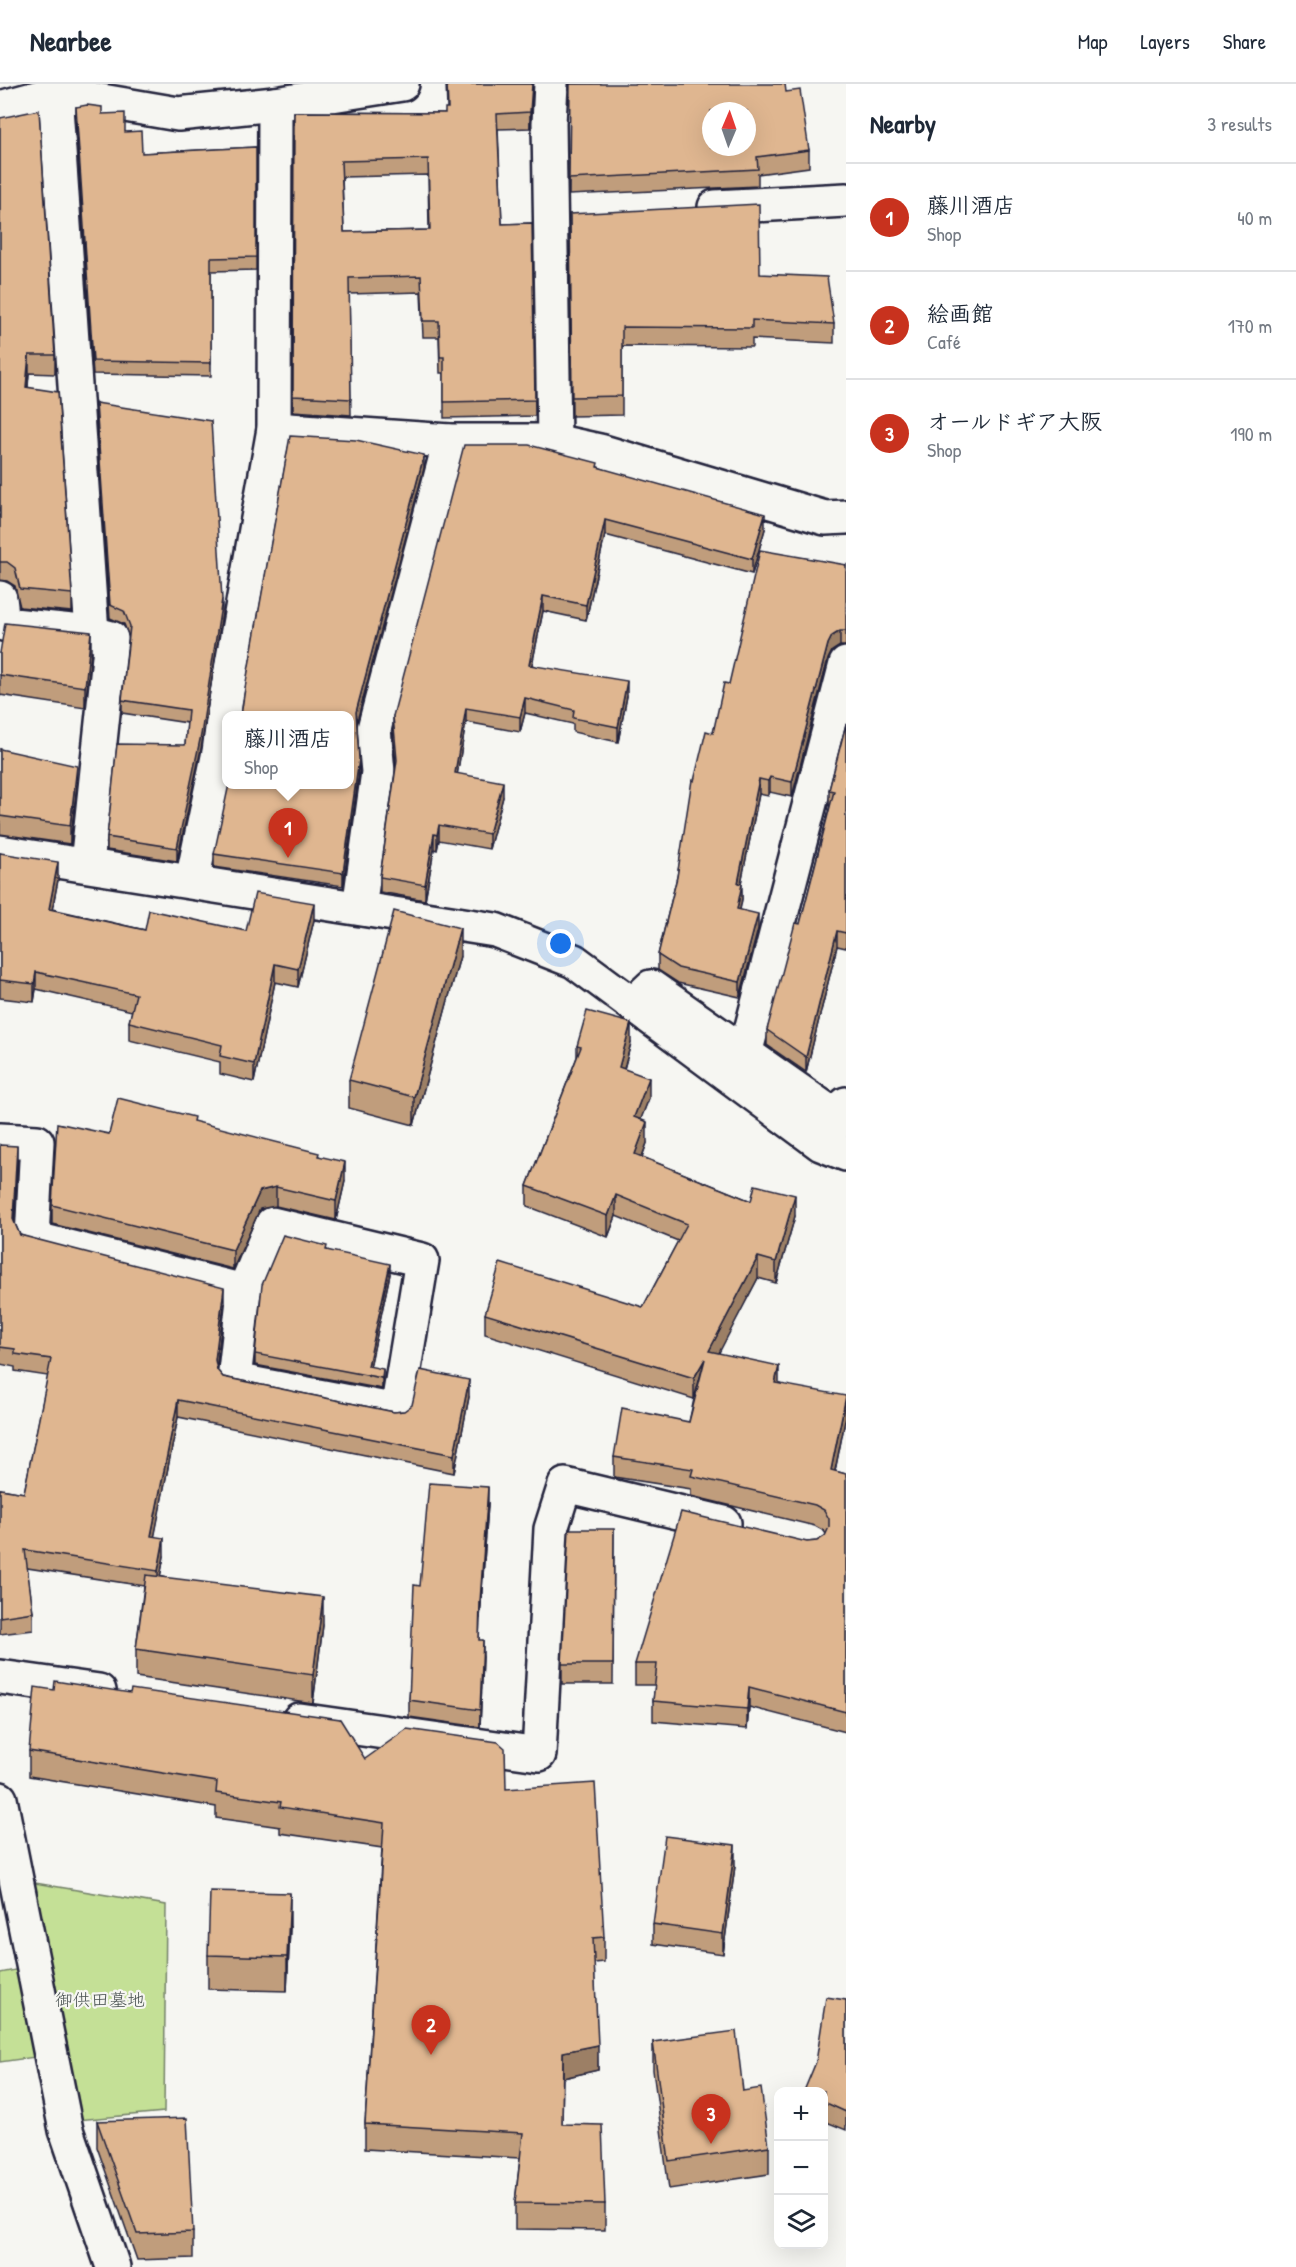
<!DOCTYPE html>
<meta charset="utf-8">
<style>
body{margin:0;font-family:"Patrick Hand","Klee One",sans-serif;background:#f6f6f7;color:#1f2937}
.controls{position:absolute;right:18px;bottom:18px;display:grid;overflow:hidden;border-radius:12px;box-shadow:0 6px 24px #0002}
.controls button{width:54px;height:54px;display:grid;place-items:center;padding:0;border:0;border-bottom:2px solid #e0e1e3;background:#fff;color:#1f2937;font:30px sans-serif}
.compass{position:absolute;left:702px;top:18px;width:54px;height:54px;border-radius:50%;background:#fff;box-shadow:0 6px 24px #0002;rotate:2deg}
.you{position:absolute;left:561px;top:860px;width:21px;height:21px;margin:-15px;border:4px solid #fff;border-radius:50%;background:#1a73e8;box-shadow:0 0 0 9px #1a73e833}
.badge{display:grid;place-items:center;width:39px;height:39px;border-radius:50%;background:#c8321e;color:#fff;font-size:20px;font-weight:700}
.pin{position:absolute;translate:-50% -50px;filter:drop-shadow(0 2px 3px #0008)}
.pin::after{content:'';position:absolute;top:32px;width:21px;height:18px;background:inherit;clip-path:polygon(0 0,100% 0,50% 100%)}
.popup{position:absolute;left:222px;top:627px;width:132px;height:78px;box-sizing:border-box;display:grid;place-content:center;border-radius:12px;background:#fff;filter:drop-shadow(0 2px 4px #0005);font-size:20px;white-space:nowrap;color:#747a83}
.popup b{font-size:22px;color:#1f2937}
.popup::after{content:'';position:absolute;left:50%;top:100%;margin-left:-12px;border:12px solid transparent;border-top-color:#fff}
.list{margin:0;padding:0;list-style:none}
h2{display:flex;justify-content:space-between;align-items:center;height:78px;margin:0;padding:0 24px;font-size:26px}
h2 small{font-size:20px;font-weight:400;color:#747a83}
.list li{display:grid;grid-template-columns:39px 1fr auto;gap:18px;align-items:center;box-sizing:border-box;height:108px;padding:0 24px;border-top:2px solid #e0e1e3}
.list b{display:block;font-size:22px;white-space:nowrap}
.list p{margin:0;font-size:20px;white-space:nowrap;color:#747a83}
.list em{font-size:20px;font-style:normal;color:#747a83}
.icon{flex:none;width:33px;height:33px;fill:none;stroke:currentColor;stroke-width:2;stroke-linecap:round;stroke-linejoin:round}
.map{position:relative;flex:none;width:846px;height:2183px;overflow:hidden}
header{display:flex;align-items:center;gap:36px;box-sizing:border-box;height:84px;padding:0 30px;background:#fff;border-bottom:2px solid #e0e1e3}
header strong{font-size:28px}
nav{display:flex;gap:33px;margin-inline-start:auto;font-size:21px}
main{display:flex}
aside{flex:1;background:#fff}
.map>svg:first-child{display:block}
</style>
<header>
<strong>Nearbee</strong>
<nav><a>Map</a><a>Layers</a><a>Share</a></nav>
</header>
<main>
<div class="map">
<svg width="846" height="2183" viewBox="0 0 846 2183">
<rect width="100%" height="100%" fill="#f6f6f2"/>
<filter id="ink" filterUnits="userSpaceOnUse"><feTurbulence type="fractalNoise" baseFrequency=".0167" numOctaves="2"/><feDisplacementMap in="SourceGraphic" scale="12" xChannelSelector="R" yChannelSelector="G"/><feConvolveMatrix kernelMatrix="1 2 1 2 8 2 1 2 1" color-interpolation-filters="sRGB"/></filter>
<g filter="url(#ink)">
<path fill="#c4e096" stroke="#738168" stroke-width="1.5" d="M29,1798l137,23 -2,207 -87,8 -14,-67 -63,9v-89l45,-9z"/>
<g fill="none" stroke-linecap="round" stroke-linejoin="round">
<defs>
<g id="minor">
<path d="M551,0l-2,39 5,318"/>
<path d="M55,9l37,540"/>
<path d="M0,24l55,-15 123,21 97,-10 127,-20"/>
<path d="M715,123l131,-7"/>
<path d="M274,345l176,12h104l46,10 225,67 21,-1"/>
<path d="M0,514l3,26 89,9 19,5 -24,226"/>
<path d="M0,768l495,78 79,31 247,183 25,10"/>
<path d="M192,797l27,-129 7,-54 48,-269 1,-325"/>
<path d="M359,824l19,-136 -4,-43 76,-288"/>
<path d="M633,920l18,-17 191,134 4,-17"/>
<path d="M745,970l101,-390"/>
<path d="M0,1056l37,2 -5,96 212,53"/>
<path d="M272,1140l150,36 -25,151 -163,-31 10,-89z"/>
<path d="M0,1593l99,14"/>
<path d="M299,1636l240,34 12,-225 14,-44 159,38"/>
<path d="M0,1715l66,331 47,137"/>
</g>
</defs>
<use href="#minor" stroke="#22223b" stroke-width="38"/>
<use href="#minor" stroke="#f6f6f2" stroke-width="33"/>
</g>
<g fill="#c09d7c" stroke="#22223b" stroke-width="1.5" fill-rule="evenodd">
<path d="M446,0h86l-2,44 -32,1 4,95 30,-1 3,193 -91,2v-45h-4l-1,-36h-16l-2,-45 -72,2 2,121 -58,-4 1,-299 151,1 2,-5zM428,91l1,55 -85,2 -2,-55z"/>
<path d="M570,0l216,8 23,58v17l-51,7v12l-189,9z"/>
<path d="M76,23l26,7 23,18 17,21 114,-6v123l-45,1v105l-118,-2 -17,-254z"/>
<path d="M0,34l55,237v19l-26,-1 -1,14 44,207v18l-52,-5 -5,-21 -8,-5 -7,-1z"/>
<path d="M570,130l190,60 74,50v19l-82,-4v8l-130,-1v69l-50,1z"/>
<path d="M96,319l126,210 -21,136 -24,112 -70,-11v-13l78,-92 2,-22 -65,-10v-13l7,-63 -5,-13 -14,-6 -14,-202z"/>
<path d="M598,383l167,62 -13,45 -147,-39 -19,85 -43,-9 -11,54 95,31 -9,46 -45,-10v-8l-48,-11 -5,19 -54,-10 -9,52 46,23 -14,52 -50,-9 -2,10 -3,-1 -9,51 -45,-8v-15l16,-112 -3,-34v-15z"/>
<path d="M424,384l-67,254 2,50 -16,114 -129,-19v-13l136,-138z"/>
<path d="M846,481v81h-6l-8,5 -4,8 -36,138 -22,-5 -2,4 -9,-2 -18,89 1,16 -2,11 18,19 -18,68 -62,-14 -20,-13v-15l19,-78 17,-96 19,-48 16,-49z"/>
<path d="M91,568l-6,56 -85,-13v-42z"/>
<path d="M846,640v224l-9,-2 -31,126 -39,-27v-15l33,-106 30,-119h-1v-15z"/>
<path d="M0,665l77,35 -7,60 -70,-10z"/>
<path d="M0,769l58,27 -6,29 93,21 101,1 68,-11 -16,67 -23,-5 -21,100 -34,-8v-12l-91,-22v-18l3,-11 -96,-22 -2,13 -34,-4z"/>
<path d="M460,872l-46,169 -65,-17v-28z"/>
<path d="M631,959l-7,26 25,29 -9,22 7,23 -5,14 109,44 44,15 -19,67 -18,-5 -40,75 128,63 -11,55 11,3v258l-97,-25 -2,22 -94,-8v-20l2,-16h-20v-21l172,-122 10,-1 8,-5 1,-2 -2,-3 -9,-5 -124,-30v-7l-77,-12v-20l75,-35 5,-23 -209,-65v-20l158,-7 35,-66 -62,-25 -8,21 -81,-31v-20l50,-129v-11z"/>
<path d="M194,1038l125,34 26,25 -9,39 -60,-14 -16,3 -27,60 -181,-45v-19l57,-71z"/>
<path d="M0,1061l17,19 -3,57 6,14 204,70 -7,63v2l6,7 171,35 10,-1 65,-14 -15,76 -276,-56 -24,120 10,19 -4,20 163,49 -10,78 -177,-26v-28l8,-63 -117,-18 6,44v18l-33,4v-145l24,4 24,-117 -33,-5v-4l-15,-3z"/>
<path d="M327,1166l63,24 -20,92 13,14 -1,9 -127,-24v-11z"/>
<path d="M488,1420l-8,115 -1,21 4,17 -3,70 -71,-10v-17l11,-114z"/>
<path d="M614,1445l-1,155h-51v-20z"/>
<path d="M29,1667l336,8 141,30 98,148v25l-10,1 4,107 -35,8 -1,46 43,80v26l-90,-1v-26l5,-45 -155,-9v-25l17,-276 -102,-15v-6l-64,-9v-11l-187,-31z"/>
<path d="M735,1782l-12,88 -70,-10v-20z"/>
<path d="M290,1843l-3,64 -79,-2v-34z"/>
<path d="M846,1916v130l-22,-9v-30z"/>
<path d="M653,1958l90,49 26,55v28l-100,15 -16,-119z"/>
<path d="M97,2037l96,111v26l-56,2 -40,-113z"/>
</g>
<g fill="#9c7f65" stroke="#22223b" stroke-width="1.5">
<path d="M532,0l-2,44v-16z"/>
<path d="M29,271v18l-3,32v-18z"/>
<path d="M424,371v13l-68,257v-13z"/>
<path d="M765,430v15l-13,45v-15z"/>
<path d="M605,436v15l-19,85v-15z"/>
<path d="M543,512v15l-14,68v-14z"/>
<path d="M222,515v14l-21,136 -24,112v-13z"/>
<path d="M840,547v15l-8,5 -4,8 -36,138v-15l36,-138 4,-8z"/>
<path d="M91,548v20l-6,56v-21z"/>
<path d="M627,597v15l-9,46v-15z"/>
<path d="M525,614v15l-5,19v-15z"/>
<path d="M466,624v14l-11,66v-15z"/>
<path d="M359,675v13l-16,114v-13z"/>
<path d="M77,682v18l-7,60v-18z"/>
<path d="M770,693v15l-2,4v-15z"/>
<path d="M759,695v15l-21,104v-15z"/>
<path d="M503,698v15l-14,52v-15z"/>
<path d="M439,741v15l-2,10v-15z"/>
<path d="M434,750v15l-9,51v-15z"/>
<path d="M58,778v18l-9,46v-17z"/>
<path d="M742,800v15l-5,25v-15z"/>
<path d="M314,819v17l-16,67v-18z"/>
<path d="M758,830v15l-18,68v-15z"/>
<path d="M460,844v28l-46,169v-28z"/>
<path d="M837,847v15l-31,126v-15z"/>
<path d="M275,880v18l-21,100v-18z"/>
<path d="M36,888v17l-2,13v-18z"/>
<path d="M631,939v20l-12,44v-20z"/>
<path d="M649,994v20l-15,39v-20z"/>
<path d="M647,1038v21l-12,32v-21z"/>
<path d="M17,1062v18l-4,73v-18z"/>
<path d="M345,1078v19l-9,39v-19z"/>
<path d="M276,1103v19l-16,3 -27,60v-19l27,-59z"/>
<path d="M616,1111v21l-8,21v-21z"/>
<path d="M795,1111v21l-19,67v-21z"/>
<path d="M758,1173v21l-49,94v-21z"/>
<path d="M390,1180v10l-22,103v-11z"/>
<path d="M224,1204v17l-9,73v-18z"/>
<path d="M705,1275l-11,40v-21z"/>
<path d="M779,1282v20l-4,-3z"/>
<path d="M383,1285v11l-1,9v-11z"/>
<path d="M469,1296v17l-15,76v-18z"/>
<path d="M846,1312v20l-15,74v-20z"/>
<path d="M178,1316v17l-27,137v-18z"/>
<path d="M488,1403v17l-8,115v-17z"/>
<path d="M164,1454v18l-6,33v-18z"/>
<path d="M323,1513v28l-10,78v-28z"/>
<path d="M483,1556v17l-3,70v-17z"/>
<path d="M749,1603v20l-2,22v-20z"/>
<path d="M735,1761v21l-12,88v-20z"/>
<path d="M290,1809v34l-3,64v-34z"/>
<path d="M598,1961v25l-35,8v-26z"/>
</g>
<g fill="#dfb690" stroke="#22223b" stroke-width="1.5" fill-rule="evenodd">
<path d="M447,0h85l-2,28 -33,2 5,110 30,-1 3,177 -91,2v-45h-4l-1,-36h-16l-2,-45 -72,2 2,121 -58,-3 1,-284 151,1v-5h3zM428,75l2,71 -86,2 -3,-71z"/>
<path d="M570,0h215l1,8 14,-2 9,60 -52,7 1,12 -189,10zM711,27h36v36h-36z"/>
<path d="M87,21l15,2v7l23,-1v19l16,-1 1,22 114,-6v110l-45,1v105l-118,-2 -17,-254z"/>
<path d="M39,26l16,245h-26l-3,32 32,5 14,202 -52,-5 -5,-21 -8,-6h-7v-444z"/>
<path d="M759,120l1,70 67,3 7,47 -82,-4v8l-130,-1v69l-50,1 -2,-183z"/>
<path d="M96,319l115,18 11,178 -21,136 -24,113 -70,-11 10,-93 68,1 3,-35 -66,-10 8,-74 -6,-15 -14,-6z"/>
<path d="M290,352l66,4 68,15 -68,257 3,47 -16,114 -129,-19 15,-70h121v-68h-109l4,-28z"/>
<path d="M464,361h65l69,18 -1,4 168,47 -13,45 -147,-39 -19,85 -43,-9 -14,69 98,16 -9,46 -45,-9 1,-8 -49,-12 -5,19 -54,-9 -11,65 48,9 -14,52 -50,-9 -2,10 -3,-1 -9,51 -45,-8 17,-117 -4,-44z"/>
<path d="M760,466l86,15v66h-6l-8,5 -4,8 -36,138 -22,-5 -2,4 -9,-2 -21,104 4,1 -5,25 21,5 -18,68 -62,-14 -20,-13 19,-78 15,-97 2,1 12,-50 7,2 11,-50 5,1z"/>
<path d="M5,539l86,9 -6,55 -85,-12v-22z"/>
<path d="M846,640v209l-9,-2 -31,126 -39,-27 28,-107 5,1 34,-133 -5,-1z"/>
<path d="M0,665l77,17 -7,60 -70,-10z"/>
<path d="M0,769l58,9 -9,47 96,21 4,-20 97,21 9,-38 59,10 -16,66 -23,-5 -21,100 -34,-8 2,-11 -93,-23 7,-28 -100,-22 -2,12 -34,-4z"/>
<path d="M394,827l66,17 -46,169 -65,-17z"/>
<path d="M587,927l44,12 -12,44 30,11 -15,39 13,5 -12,32 116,47 4,-16 40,10 -19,67 -18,-5 -49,94 70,15 -4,17 71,13 -15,74 15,4v238l-97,-25 -2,22 -94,-8 4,-37h-22l46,-152 126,30 10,-1 8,-5 4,-9v-8l-5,-9 -9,-5 -124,-29 2,-7 -79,-12 8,-49 67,14 16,-63 -11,19 -209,-64 15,-51 143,44 44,-83 -71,-29 -8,21 -81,-30 54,-139 -4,-1z"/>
<path d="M118,1014l76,19 -1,4 126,32 -1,3 27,6 -9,39 -60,-14 -16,4 -27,59 -181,-45 5,-82 52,11z"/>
<path d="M0,1061l17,1 -4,73 7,16 204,53 -9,72 2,10 6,7 171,35 10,-1 8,-6 8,-35 49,10 -15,75 -276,-55 -27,136 13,2 -6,33 -133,-21 8,62 -33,5v-128l24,4 27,-134 -36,-5v-5l-15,-2z"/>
<path d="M283,1151l44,11 -1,4 64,14 -22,102 15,3 -1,9 -127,-24 7,-69z"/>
<path d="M429,1399l59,4 -8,115 -1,38h4l-3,70 -71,-10 5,-115 6,1z"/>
<path d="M569,1445h45l-1,135h-51z"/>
<path d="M146,1491l177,22 -10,78 -177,-26z"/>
<path d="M55,1597l75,12 1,-4 209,30 25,40 42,-30 91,13 7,6 1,41 89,-6 9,154 -11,1 5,107 -35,7 -1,72 40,1 3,79 -90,-1 8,-70 -158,-9 19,-301 -104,-16 1,-5 -65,-9 1,-11 -188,-31 6,-64 19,3z"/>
<path d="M665,1752l70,9 -12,89 -70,-10z"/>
<path d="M210,1807l80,2 -3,64 -79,-2z"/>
<path d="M826,1913l20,3v112l-22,-10v-11h-20l12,-29z"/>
<path d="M736,1947l7,60 18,-3 8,58 -100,15 -16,-119z"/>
<path d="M187,2034l6,114 -56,2 -40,-113z"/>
</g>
</g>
<g text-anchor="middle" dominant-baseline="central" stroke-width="4.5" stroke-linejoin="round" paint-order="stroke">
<g font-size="18" fill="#4a5252" stroke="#f6f6f2">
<text x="100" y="1915">御供田墓地</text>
</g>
</g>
</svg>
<div class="controls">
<button>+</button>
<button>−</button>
<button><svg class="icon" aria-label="layers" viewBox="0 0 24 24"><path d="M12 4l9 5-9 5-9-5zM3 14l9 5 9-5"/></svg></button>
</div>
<svg class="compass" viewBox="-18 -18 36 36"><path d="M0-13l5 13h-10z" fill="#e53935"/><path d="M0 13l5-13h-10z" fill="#747a83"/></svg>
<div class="you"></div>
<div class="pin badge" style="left:288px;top:774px">1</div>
<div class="popup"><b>藤川酒店</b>Shop</div>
<div class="pin badge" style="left:431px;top:1971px">2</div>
<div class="pin badge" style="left:711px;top:2060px">3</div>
</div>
<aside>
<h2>Nearby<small>3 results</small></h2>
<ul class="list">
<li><span class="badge">1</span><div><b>藤川酒店</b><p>Shop</p></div><em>40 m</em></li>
<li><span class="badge">2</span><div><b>絵画館</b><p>Café</p></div><em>170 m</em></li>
<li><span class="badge">3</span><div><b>オールドギア大阪</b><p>Shop</p></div><em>190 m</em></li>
</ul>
</aside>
</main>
